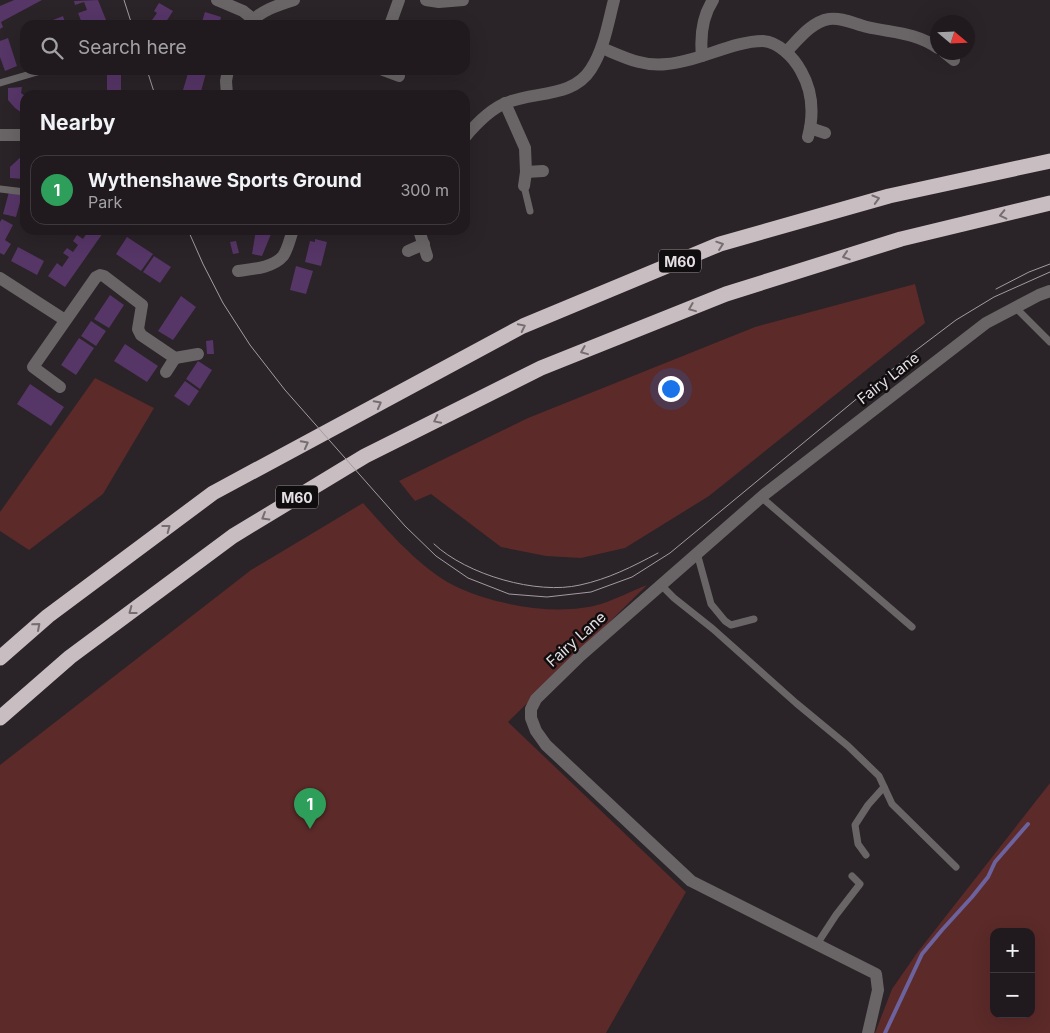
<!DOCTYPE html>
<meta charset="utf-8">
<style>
body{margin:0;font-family:Inter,sans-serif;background:#282327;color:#f1f3f6}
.controls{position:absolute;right:15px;bottom:15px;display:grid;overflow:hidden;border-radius:10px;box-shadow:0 5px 20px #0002}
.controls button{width:45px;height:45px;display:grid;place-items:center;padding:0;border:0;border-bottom:1px solid #3d383c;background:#201a1e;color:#f1f3f6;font:25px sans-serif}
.compass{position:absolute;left:930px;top:15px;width:45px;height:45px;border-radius:50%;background:#201a1e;box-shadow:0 5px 20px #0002;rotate:109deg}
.you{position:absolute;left:670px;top:388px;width:18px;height:18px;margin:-12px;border:4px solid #fff;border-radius:50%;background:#1a73e8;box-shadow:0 0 0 8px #1a73e833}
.badge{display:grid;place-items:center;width:32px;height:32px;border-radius:50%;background:#b45309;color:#fff;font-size:16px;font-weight:700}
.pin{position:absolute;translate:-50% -41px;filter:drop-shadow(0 1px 2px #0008)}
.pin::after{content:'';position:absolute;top:26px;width:18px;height:15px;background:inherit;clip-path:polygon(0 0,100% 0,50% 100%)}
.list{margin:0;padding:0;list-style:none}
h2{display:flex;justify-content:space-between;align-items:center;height:65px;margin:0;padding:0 20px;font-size:21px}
h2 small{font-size:16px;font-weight:400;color:#a2a1a4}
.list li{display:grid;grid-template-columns:32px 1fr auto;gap:15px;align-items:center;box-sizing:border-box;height:70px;margin:0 10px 10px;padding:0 10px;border:1px solid #3d383c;border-radius:15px}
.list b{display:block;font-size:19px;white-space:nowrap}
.list p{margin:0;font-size:16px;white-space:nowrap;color:#a2a1a4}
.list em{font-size:16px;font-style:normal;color:#a2a1a4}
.icon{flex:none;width:28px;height:28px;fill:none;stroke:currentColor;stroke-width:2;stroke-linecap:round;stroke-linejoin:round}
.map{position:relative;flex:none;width:1050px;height:1033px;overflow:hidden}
.search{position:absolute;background:#201a1e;box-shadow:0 5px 20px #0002;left:20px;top:20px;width:450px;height:55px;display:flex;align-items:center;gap:12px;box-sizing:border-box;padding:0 18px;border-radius:15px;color:#a2a1a4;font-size:19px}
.panel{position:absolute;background:#201a1e;box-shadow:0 5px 20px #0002;left:20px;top:90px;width:450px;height:145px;border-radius:15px}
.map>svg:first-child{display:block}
</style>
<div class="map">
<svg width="1050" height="1033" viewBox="0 0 1050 1033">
<rect width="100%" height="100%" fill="#2a2328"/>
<g fill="#5b2a29" fill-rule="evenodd">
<path d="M915,284l10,39 -216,173 -84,52 -44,10 -35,-2 -45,-9 -70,-53 -16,7 -16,-20 129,-63 227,-91z"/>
<path d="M95,378l59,30 -51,86 -74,56 -29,-19v-19z"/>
<path d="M363,503c26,29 56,64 90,82 40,20 105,32 148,19 15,-5 31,-13 46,-19l-139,137 178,170 -80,141h-606v-268l251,-195z"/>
<path d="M1050,783v250h-175l17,-44 25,-36zM994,932h37v82h-37z"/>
</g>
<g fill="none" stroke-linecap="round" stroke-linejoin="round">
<path stroke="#6c629d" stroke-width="4" d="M885,1033l37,-79 20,-24 30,-33 16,-20 7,-15 33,-38"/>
</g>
<g fill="#563567">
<path d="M14,0h28l-41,22 2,5 -3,2v-23z"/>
<path d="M98,0l10,25h-15l-2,-5 -9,3 -4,-10 9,-3 -3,-8 -9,3 -1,-4z"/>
<path d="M159,3l14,8 -9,14h-4l-8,-5 5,-7 -3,-2z"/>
<path d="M205,12l16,5 -2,8h-18z"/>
<path d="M63,16l3,9h-11l-2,-5z"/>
<path d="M8,38l9,28 -12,5 -5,-14v-16z"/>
<rect x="107" y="70" width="14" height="25"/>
<path d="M189,70l17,3 -6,22 -17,-5z"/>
<path d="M22,87l-1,6 4,3v17h-3l-7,-5 -7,-8v-12z"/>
<path d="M25,153l-1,26 -14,-1v-11z"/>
<path d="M9,192l13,3 -6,22 -13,-3z"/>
<path d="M2,219l11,6 -8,15 6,4 -7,11 -4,-2v-31z"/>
<path d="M89,230h16l-40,57 -17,-11 9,-13 5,4 7,-10 -6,-4 4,-5 6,4 5,-7 -5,-4 4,-6 6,4z"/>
<path d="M256,230l15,4 -9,22 -10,-2z"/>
<path d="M127,237l26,17 -12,17 -25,-17z"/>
<path d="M315,239l12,3 -6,24 -16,-4 5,-21 5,1z"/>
<path d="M236,241l3,12 -6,1 -3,-12z"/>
<path d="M18,247l26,14 -7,14 -26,-14z"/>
<path d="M154,256l17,11 -11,16 -17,-11z"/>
<path d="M296,266l17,5 -7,23 -16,-4z"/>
<path d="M110,295l14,10 -15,23 -15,-9z"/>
<path d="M181,296l15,11 -23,33 -15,-9z"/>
<path d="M91,321l15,10 -10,15 -15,-10z"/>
<path d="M79,338l15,10 -18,27 -15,-10z"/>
<path d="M213,340l1,14h-7l-1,-13z"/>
<path d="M125,344l33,22 -11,16 -33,-21z"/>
<path d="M198,361l14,9 -12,19 -14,-10z"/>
<path d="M185,381l14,10 -10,15 -15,-10z"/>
<path d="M30,384l34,23 -13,19 -34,-22z"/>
</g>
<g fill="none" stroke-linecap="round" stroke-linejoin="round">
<g stroke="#696566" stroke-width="7">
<path d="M0,83l44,-13"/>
<path d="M524,186l6,25"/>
<path d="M0,189l25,3"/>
<path d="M1016,308l34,34"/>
<path d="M761,497l151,130"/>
<path d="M697,553l14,51 14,17 6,4 23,-6"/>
<path d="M661,585l13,13 39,31 83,74 52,43 31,30 13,28 64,63"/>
<path d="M866,855l-8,-11 -3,-19 13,-20 16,-18"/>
<path d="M817,944l19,-29 24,-31 -8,-8"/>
</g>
<g stroke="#696566" stroke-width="12">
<path d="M217,0l26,11 10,8"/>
<path d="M426,0l13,2 24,-2"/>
<path d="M248,25c11,-14 30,-20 46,-25"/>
<path d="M390,25l9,-25"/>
<path d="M602,48c22,9 40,19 65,16 31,-2 65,-23 96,-23 16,1 31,17 38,30 12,21 13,43 7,66"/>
<path d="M786,52c12,-12 25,-30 43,-33 12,-2 26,5 38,8 26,6 48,5 71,21"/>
<path d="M944,52l10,8"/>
<path d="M702,56c-2,-20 0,-39 11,-56"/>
<path d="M383,70l16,6"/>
<path d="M227,95l-1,-14 2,-11"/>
<path d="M505,103l20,45 1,24 -2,14"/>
<path d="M810,128l15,5"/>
<path d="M0,135h25"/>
<path d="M465,137c11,-13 25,-28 41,-34 28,-12 67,-5 85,-34 13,-20 17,-46 23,-69"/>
<path d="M526,172l17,-1"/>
<path d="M419,230l8,26"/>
<path d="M408,251l16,-7"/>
<path d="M238,271c14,-2 35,-3 45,-15 5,-7 7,-18 10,-26"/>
<path d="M0,278l65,42"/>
<path d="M166,372l9,-14"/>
<path d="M60,387l-27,-20 63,-90 4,-2 4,1 38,29 -4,24 3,6 34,23 23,-4"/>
<path d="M868,1033l10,-43 -2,-16 -185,-93 -145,-136 -10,-14 -5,-13v-9l5,-10 44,-43 185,-162 102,-79 119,-92 53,-28 11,-4"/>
</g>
<g stroke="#c8bdc0" stroke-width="15">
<path d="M0,658l48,-42 165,-123 310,-167 197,-82 169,-48 161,-35"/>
<path d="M0,718l70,-61 163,-121 132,-80 176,-88 185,-74 175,-55 149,-36"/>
</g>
<g stroke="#a29ca0" stroke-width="1">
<path d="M124,0l8,25"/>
<path d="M147,70l8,25"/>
<path d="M188,230l15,34 20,39 27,42 35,45 120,136 31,30 32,22 41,16 38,3 44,-5 41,-15 38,-24 241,-199 45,-34 38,-23 56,-25"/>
<path d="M996,289l33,-17 21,-8"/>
<path d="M434,544c33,31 103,51 146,41 28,-6 52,-18 78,-32"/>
</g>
</g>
<defs><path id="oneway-chevron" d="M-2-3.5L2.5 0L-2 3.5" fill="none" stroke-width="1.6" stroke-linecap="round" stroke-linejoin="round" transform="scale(1.25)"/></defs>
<g stroke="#756e70">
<use href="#oneway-chevron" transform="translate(876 199) rotate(-16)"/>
<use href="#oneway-chevron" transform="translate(1003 215) rotate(167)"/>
<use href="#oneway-chevron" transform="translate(720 245) rotate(-19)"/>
<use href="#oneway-chevron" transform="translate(846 256) rotate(162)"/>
<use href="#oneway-chevron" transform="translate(692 308) rotate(158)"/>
<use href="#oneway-chevron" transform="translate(522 327) rotate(-26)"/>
<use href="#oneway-chevron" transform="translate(584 351) rotate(158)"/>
<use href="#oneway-chevron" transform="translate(378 404) rotate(-28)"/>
<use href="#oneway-chevron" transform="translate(437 420) rotate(154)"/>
<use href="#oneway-chevron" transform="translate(305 444) rotate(-28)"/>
<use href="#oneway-chevron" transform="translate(265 517) rotate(149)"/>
<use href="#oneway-chevron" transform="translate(167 528) rotate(-37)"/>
<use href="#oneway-chevron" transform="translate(132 611) rotate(143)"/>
<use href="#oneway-chevron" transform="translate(37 626) rotate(-41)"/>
</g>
<g text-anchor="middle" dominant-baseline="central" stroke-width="5" stroke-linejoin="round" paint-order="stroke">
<g fill="#100d0f" stroke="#a4a0a3" stroke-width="1">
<rect x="659" y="249.5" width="42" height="23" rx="4"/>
<rect x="276" y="485.5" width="42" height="23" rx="4"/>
</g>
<g font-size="14" font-weight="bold" fill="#e4dfe3">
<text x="680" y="261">M60</text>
<text x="297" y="497">M60</text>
</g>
<g font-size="15" fill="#e4dfe3" stroke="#100d0f">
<text transform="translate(888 378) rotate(-38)">Fairy Lane</text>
<text transform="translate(576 639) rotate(-42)">Fairy Lane</text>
</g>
</g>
</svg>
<div class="controls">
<button>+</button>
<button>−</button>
</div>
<svg class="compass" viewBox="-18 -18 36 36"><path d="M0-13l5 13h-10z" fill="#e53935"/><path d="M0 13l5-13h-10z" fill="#a2a1a4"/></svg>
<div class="you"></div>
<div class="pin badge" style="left:310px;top:829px;background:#2e9e5b">1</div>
<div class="search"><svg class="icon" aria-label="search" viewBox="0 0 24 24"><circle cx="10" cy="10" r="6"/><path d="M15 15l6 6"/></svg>Search here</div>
<section class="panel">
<h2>Nearby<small></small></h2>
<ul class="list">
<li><span class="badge" style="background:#2e9e5b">1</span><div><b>Wythenshawe Sports Ground</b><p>Park</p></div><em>300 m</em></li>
</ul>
</section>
</div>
